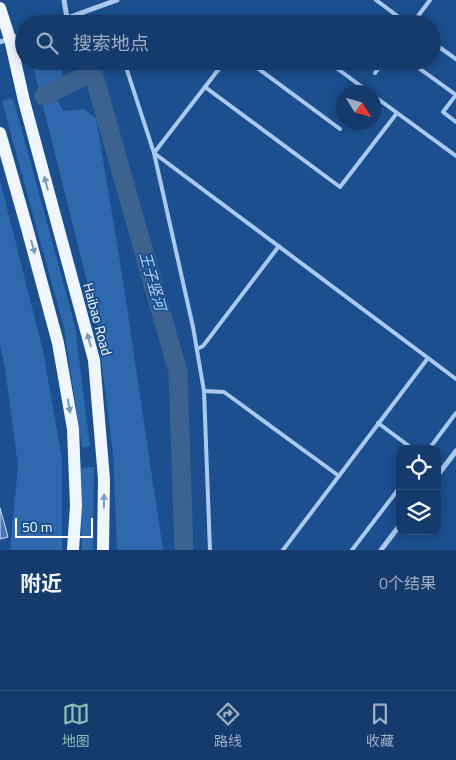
<!DOCTYPE html>
<html lang="zh">
<meta charset="utf-8">
<style>
body{margin:0;font-family:"Titillium Web","Noto Sans SC",sans-serif;background:#214673;color:#f1f3f6}
.controls{position:absolute;right:15px;bottom:15px;display:grid;overflow:hidden;border-radius:10px;box-shadow:0 2px 12px #0003}
.controls button{width:45px;height:45px;display:grid;place-items:center;padding:0;border:0;border-bottom:1px solid #33557e;background:#143b6b;color:#f1f3f6;font:25px sans-serif}
.compass{position:absolute;left:336px;top:85px;width:45px;height:45px;border-radius:50%;background:#143b6b;box-shadow:0 2px 12px #0003;rotate:127deg}
.scale{position:absolute;left:15px;bottom:12px;width:78px;box-sizing:border-box;padding-left:5px;border:2px solid #fff;border-top:0;font-size:14px;line-height:18px;white-space:nowrap;color:#fff;-webkit-text-stroke:4px #1b4f8f;paint-order:stroke}
.list{margin:0;padding:0;list-style:none}
h2{display:flex;justify-content:space-between;align-items:center;height:65px;margin:0;padding:0 20px;font-size:21px}
h2 small{font-size:16px;font-weight:400;color:#9dadc1}
.icon{flex:none;width:28px;height:28px;fill:none;stroke:currentColor;stroke-width:2;stroke-linecap:round;stroke-linejoin:round}
.map{position:relative;flex:none;width:456px;height:550px;overflow:hidden}
.search{position:absolute;background:#143b6b;box-shadow:0 2px 12px #0003;left:15px;right:15px;top:15px;height:55px;display:flex;align-items:center;gap:12px;box-sizing:border-box;padding:0 18px;border-radius:28px;color:#9dadc1;font-size:19px}
.sheet{height:140px;background:#143b6b}
nav{display:flex;justify-content:space-around;align-items:center;box-sizing:border-box;height:70px;border-top:1px solid #33557e;background:#143b6b;font-size:14px;color:#9dadc1}
nav a{display:grid;justify-items:center;gap:2px}
nav .on{color:#8bbbb9}
.map>svg:first-child{display:block}
</style>
<div class="map">
<svg width="456" height="550" viewBox="0 0 456 550">
<rect width="100%" height="100%" fill="#1b4f8f"/>
<g fill="#2e69ad">
<path d="M35,61h27v19l-5,20 6,11 20,-2 13,9 24,143 43,289h-46l-4,-97 -17,-135 -63,-252z"/>
<path d="M13,98l62,228 15,120 -8,2 -18,-120 -62,-227z"/>
<path d="M0,180l43,171 19,108v91h-52l8,-84 -13,-98 -5,-23z"/>
<path d="M94,467l-1,83h-11l-1,-82z"/>
</g>
<g fill="none" stroke-linecap="round" stroke-linejoin="round">
<path stroke="#3c6290" stroke-width="19" d="M44,96l49,-24 85,300 6,178"/>
</g>
<path fill="#4478b7" stroke="#cfe3fa" d="M0,508l8,29 -8,2z"/>
<g fill="none" stroke-linecap="round" stroke-linejoin="round">
<g stroke="#a9c9ee" stroke-width="4">
<path d="M376,0l32,24"/>
<path d="M254,24l4,-5 10,-1 7,6"/>
<path d="M412,24l18,-24"/>
<path d="M432,42l24,17"/>
<path d="M124,61l30,92 302,226"/>
<path d="M248,61l92,68"/>
<path d="M327,61l42,31"/>
<path d="M409,61l47,34 -13,17 13,10"/>
<path d="M375,73l9,-12"/>
<path d="M205,87l135,100 57,-74"/>
<path d="M374,96l82,60"/>
<path d="M197,349l6,-3 76,-100"/>
<path d="M204,391l20,1 115,84"/>
<path d="M378,423l35,26"/>
<path d="M429,449l27,-36"/>
<path d="M210,550l-6,-159 -11,-64 -39,-174 71,-92"/>
<path d="M283,550l145,-192"/>
<path d="M352,550l48,-63"/>
</g>
<g stroke="#a9c9ee" stroke-width="5">
<path d="M64,0l3,18"/>
<path d="M51,24l66,-24"/>
<path d="M0,42l24,-8"/>
<path d="M437,476l19,-25"/>
<path d="M381,550l19,-25"/>
</g>
<g stroke="#f0f6ff" stroke-width="12">
<path d="M0,8l10,31 14,62 70,259 10,119 -1,71"/>
<path d="M0,133l27,95 31,115 15,86 3,77 -3,44"/>
</g>
</g>
<defs><path id="oneway-solid" d="M-6-.8H1V-3.2L6.5 0L1 3.2V.8H-6Z" transform="scale(1.25)"/></defs>
<g fill="#7b9ac1">
<use href="#oneway-solid" transform="translate(46 183) rotate(-105)"/>
<use href="#oneway-solid" transform="translate(33 247) rotate(75)"/>
<use href="#oneway-solid" transform="translate(89 340) rotate(-105)"/>
<use href="#oneway-solid" transform="translate(69 406) rotate(80)"/>
<use href="#oneway-solid" transform="translate(104 501) rotate(-89)"/>
</g>
<g text-anchor="middle" dominant-baseline="central" stroke-width="4" stroke-linejoin="round" paint-order="stroke">
<g font-size="14" fill="#fff" stroke="#1b4f8f">
<text transform="translate(98 319) rotate(75)">Haibao Road</text>
</g>
<g font-size="15" font-style="italic" fill="#b5d3f5" stroke="#1b4f8f">
<text transform="translate(153 281) rotate(74)">王子竖河</text>
</g>
</g>
</svg>
<div class="controls">
<button><svg class="icon" aria-label="locate" viewBox="0 0 24 24"><circle cx="12" cy="12" r="6"/><path d="M12 2v4M12 18v4M2 12h4M18 12h4"/></svg></button>
<button><svg class="icon" aria-label="layers" viewBox="0 0 24 24"><path d="M12 4l9 5-9 5-9-5zM3 14l9 5 9-5"/></svg></button>
</div>
<svg class="compass" viewBox="-18 -18 36 36"><path d="M0-13l5 13h-10z" fill="#e53935"/><path d="M0 13l5-13h-10z" fill="#9dadc1"/></svg>
<div class="scale">50 m</div>
<div class="search"><svg class="icon" aria-label="search" viewBox="0 0 24 24"><circle cx="10" cy="10" r="6"/><path d="M15 15l6 6"/></svg>搜索地点</div>
</div>
<section class="sheet">
<h2>附近<small>0个结果</small></h2>
<ul class="list">
</ul>
</section>
<nav>
<a class="on"><svg class="icon" aria-label="map" viewBox="0 0 24 24"><path d="M3 6l6-2 6 2 6-2v14l-6 2-6-2-6 2zM9 4v14M15 6v14"/></svg>地图</a>
<a><svg class="icon" aria-label="directions" viewBox="0 0 24 24"><path d="M12 3l9 9-9 9-9-9zM9 14v-3h6M13 9l2 2-2 2"/></svg>路线</a>
<a><svg class="icon" aria-label="saved" viewBox="0 0 24 24"><path d="M7 4h10v16l-5-4-5 4z"/></svg>收藏</a>
</nav>
